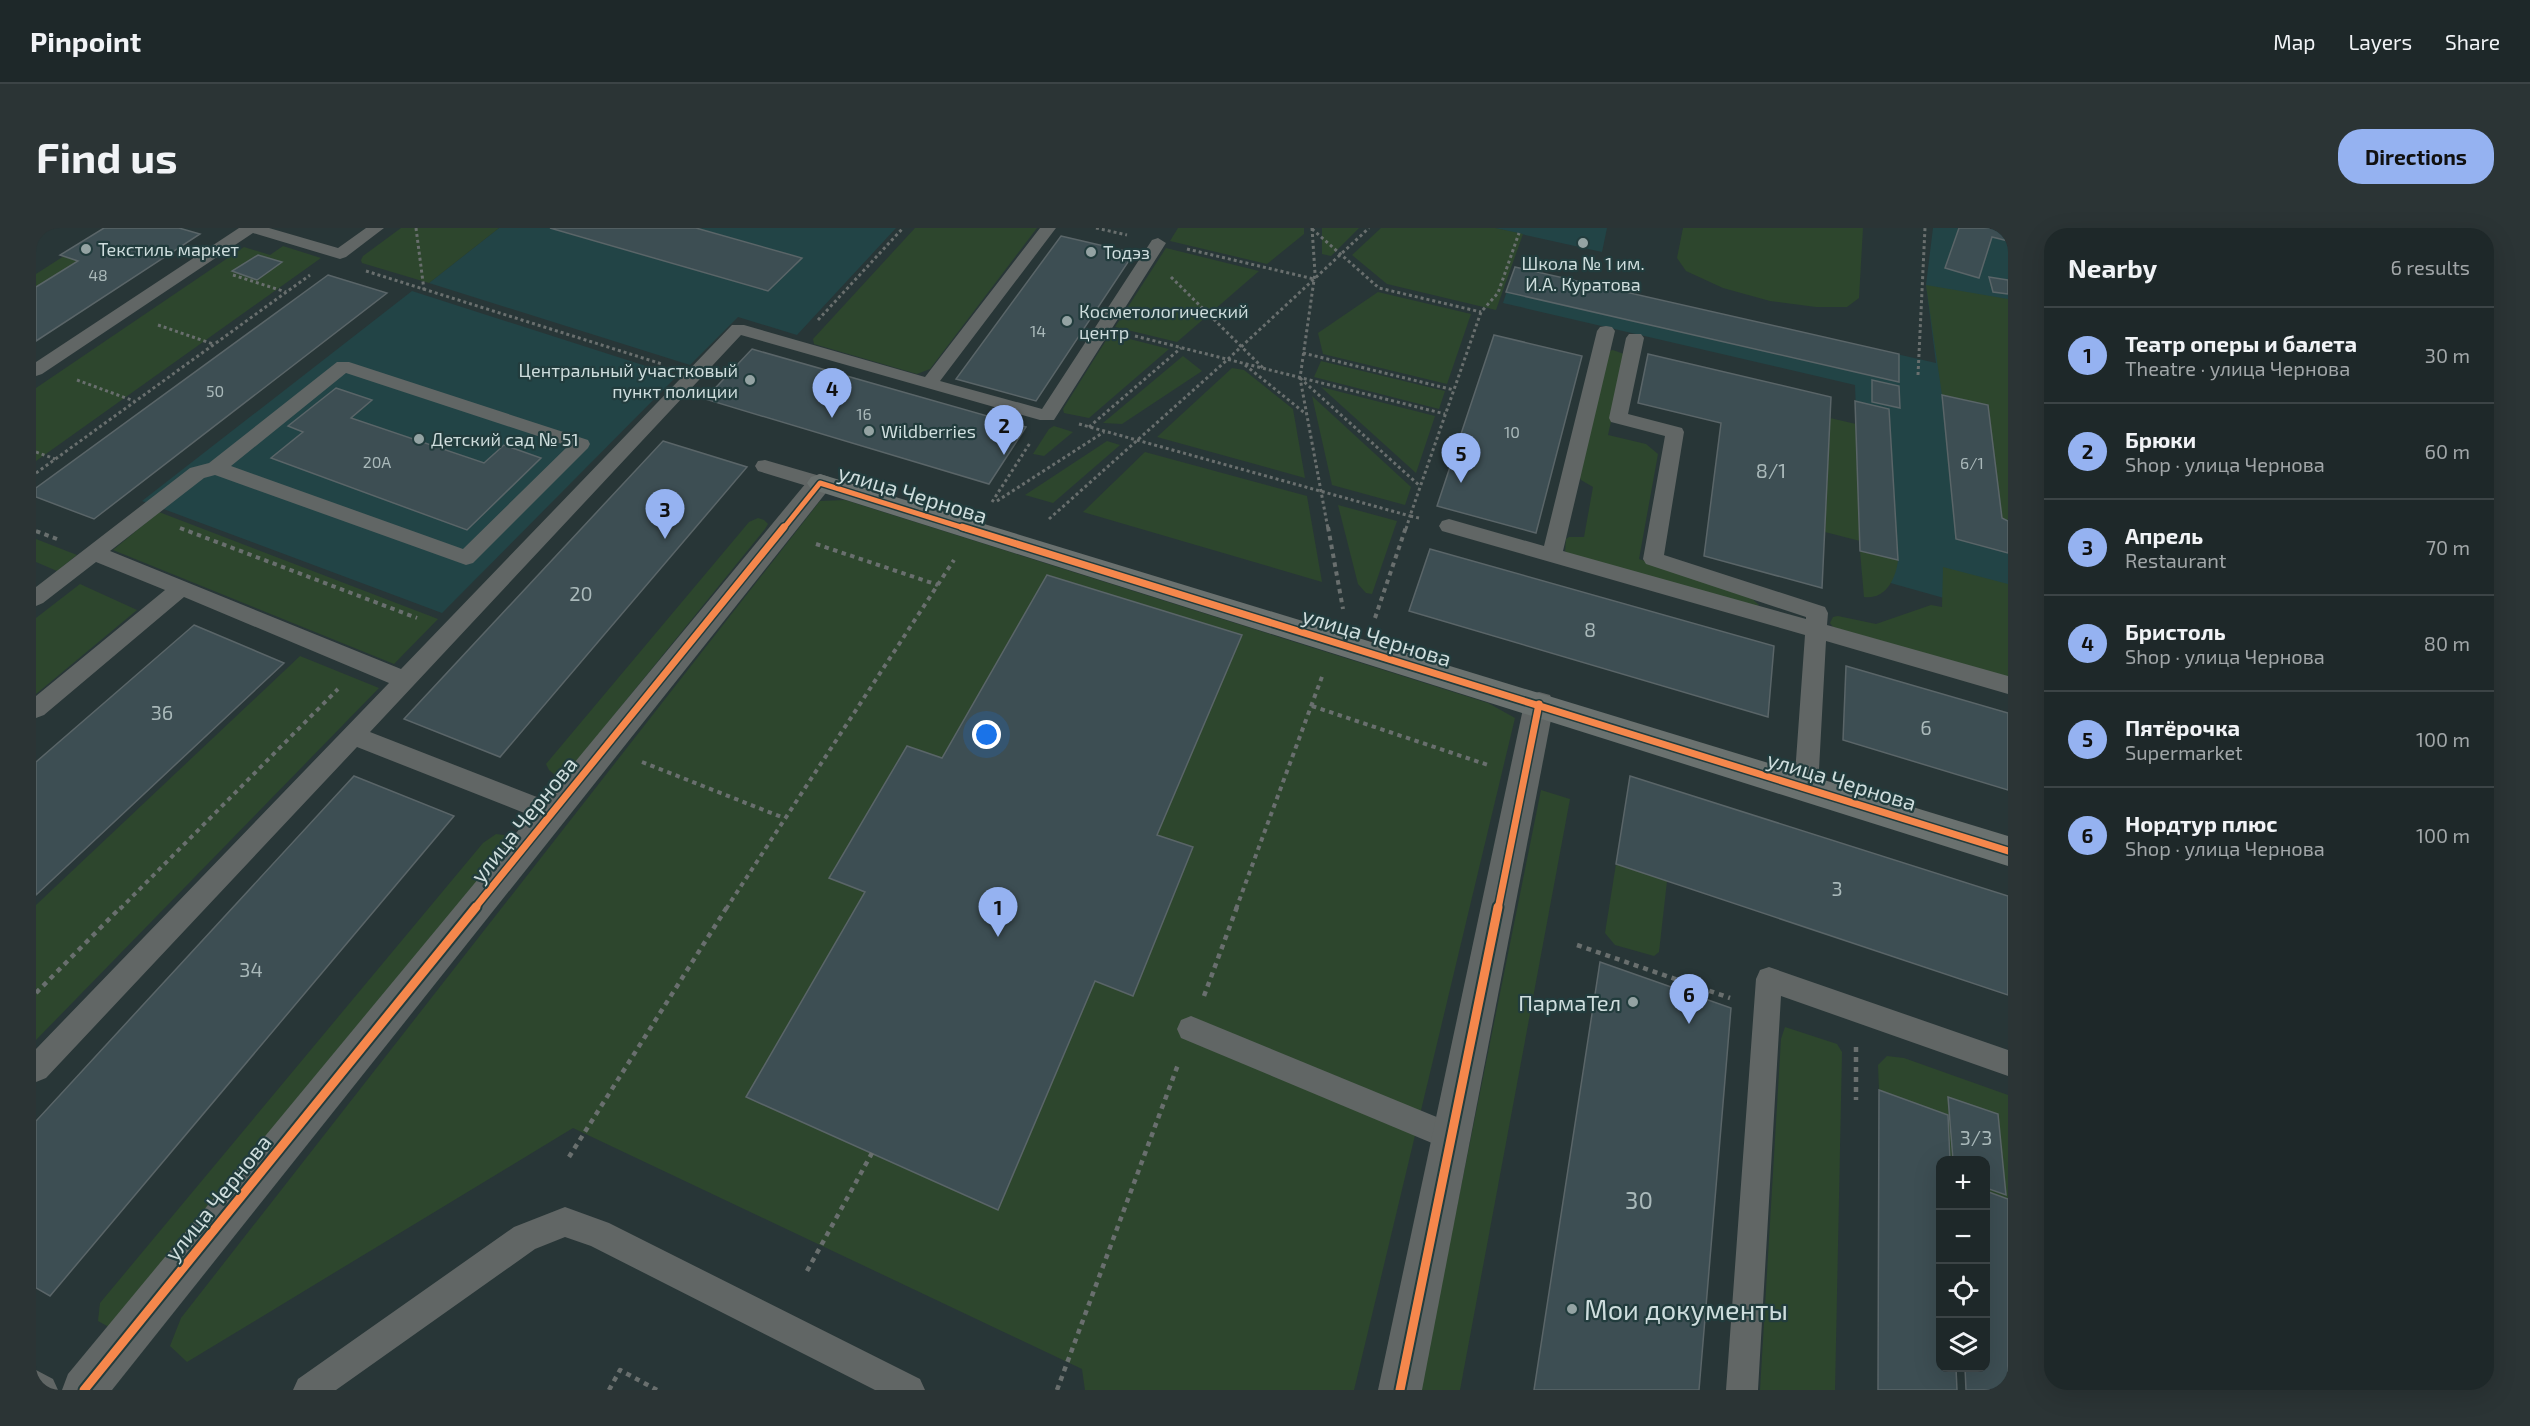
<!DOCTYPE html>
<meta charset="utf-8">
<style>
body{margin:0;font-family:"Exo 2",sans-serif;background:#2b3435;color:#f1f3f6}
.controls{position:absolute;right:18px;bottom:18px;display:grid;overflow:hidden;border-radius:12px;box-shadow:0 6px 24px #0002}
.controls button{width:54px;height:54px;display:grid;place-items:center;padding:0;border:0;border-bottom:2px solid #3c4446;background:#1e2829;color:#f1f3f6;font:30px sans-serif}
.you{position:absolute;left:951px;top:507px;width:21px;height:21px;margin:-15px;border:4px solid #fff;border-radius:50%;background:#1a73e8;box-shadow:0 0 0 9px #1a73e833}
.badge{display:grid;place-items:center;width:39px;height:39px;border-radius:50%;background:#95b2f1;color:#111;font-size:20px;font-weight:700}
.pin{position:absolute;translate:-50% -50px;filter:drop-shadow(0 2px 3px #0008)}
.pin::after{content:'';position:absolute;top:32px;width:21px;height:18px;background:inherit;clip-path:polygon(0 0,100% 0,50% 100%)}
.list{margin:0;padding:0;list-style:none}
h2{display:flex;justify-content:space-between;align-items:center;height:78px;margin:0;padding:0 24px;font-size:26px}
h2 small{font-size:20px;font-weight:400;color:#a1a6a8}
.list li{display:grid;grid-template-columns:39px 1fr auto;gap:18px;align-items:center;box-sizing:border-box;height:96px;padding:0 24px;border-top:2px solid #3c4446}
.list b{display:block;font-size:22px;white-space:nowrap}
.list p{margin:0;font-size:20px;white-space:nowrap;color:#a1a6a8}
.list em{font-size:20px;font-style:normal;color:#a1a6a8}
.icon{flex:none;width:33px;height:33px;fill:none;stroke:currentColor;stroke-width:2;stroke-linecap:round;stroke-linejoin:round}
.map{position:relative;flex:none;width:1972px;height:1162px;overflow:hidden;border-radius:24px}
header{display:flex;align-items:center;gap:36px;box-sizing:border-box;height:84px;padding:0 30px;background:#1e2829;border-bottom:2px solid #3c4446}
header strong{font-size:28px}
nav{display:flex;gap:33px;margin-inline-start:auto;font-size:21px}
.intro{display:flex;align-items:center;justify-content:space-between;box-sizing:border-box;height:144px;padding:0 36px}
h1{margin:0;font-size:42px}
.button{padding:15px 27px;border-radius:24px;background:#95b2f1;color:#111;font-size:21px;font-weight:700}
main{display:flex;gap:36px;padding:0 36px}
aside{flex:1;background:#1e2829;border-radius:24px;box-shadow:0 6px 24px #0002}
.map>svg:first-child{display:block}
</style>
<header>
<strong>Pinpoint</strong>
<nav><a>Map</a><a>Layers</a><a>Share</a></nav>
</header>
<div class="intro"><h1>Find us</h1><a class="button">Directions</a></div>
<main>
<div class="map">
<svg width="1972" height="1162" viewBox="0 0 1972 1162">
<rect width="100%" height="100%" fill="#283637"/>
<g fill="#224446">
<path d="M463,0h397l-99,107 -59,-18 -48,48 -261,-82z"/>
<path d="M1458,0h113l-5,24z"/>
<path d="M1897,0h75v388l-146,-41 -7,-190 -352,-82 12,-36 421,96 -10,-78z"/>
<path d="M376,63l265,85 -235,237 -300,-112z"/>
</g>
<g fill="#2d462d">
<path d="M365,0h98l-70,55 -67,-20 -1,-3 2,-4z"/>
<path d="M879,0h122l-107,141 -13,5 -103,-30 -1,-5z"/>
<path d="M1142,0h126v6l-37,30 -97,-23z"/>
<path d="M1286,0h37l-28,28 -9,-2z"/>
<path d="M1345,0h114l28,6 -27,76 -109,-26 -35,-29z"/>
<path d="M1647,0h180l-4,70 -12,9h-31l-46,-6 -47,-13 -37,-17 -9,-13z"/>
<path d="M247,18l38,12 -285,203v-73l208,-141 26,8z"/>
<path d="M1130,20l93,23 -82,71 -62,-15z"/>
<path d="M28,28l14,5 -42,26v-13z"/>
<path d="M1890,57l82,14v221l-6,-2 -14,-113 -46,-10z"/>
<path d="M1342,64l93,22 -24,70 -124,-30 -5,-21z"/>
<path d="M1074,106l59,15 -80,69 -25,-5 -1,-4z"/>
<path d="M1577,122l11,4 1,5 -17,76 38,9 12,10 -19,105 111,38 9,8 -4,2 -185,-52 -5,-4 1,-12 3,-2h15l9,-50 -12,-7 -2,-4 30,-125z"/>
<path d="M1147,128l19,15 -80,53 -19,-1z"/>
<path d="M1285,133l124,30 -6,18 -125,-32z"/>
<path d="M1196,140l12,2 49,39 12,69 -148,-41z"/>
<path d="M1285,159l114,29 -19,57z"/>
<path d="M1276,168l99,91 -6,18 -73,-20z"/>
<path d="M1794,190l26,6 4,117 -35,-9z"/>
<path d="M1018,198l19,6 -29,24 -11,-2 16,-25z"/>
<path d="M1071,213l13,4 -67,58 -28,-8z"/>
<path d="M1109,224l162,44 15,86 -239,-70z"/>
<path d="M809,272l643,203 27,15 -161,672h-269l-3,-21 -509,-241 -386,234 -17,-16 11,-28 639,-817z"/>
<path d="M1302,277l59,16 -25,73 -6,-1 -8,-9z"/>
<path d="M123,284l279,107 -44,45 -281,-114z"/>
<path d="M722,290l6,2 4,4 -3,5 -189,233 -12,10 -9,3 -6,-5 -3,-6 198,-236 5,-6z"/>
<path d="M0,311l41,16 -20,16 -21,-9z"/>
<path d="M1824,323l38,9c-2,18 -12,40 -34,37z"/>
<path d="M1907,339l65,17v94l-175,-51 -3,-4 3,-6 5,-1 38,8 55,-19 11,2z"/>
<path d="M44,356l57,26 -101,84v-76z"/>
<path d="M264,428l79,32 -343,352v-135z"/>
<path d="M1505,562l29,9 -110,591h-40z"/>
<path d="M460,606l8,1 4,5 -1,6 -390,478 -10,2 -9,-5 2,-18 383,-460z"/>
<path d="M1580,636l51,17 -8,71 -5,4 -39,-11 -10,-12z"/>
<path d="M1749,799l52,17 5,8 -7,338h-75l21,-351z"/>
<path d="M1851,828l17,2 104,37v104l-22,-8v-31h-36l-2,-45 -69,-25 -1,-25z"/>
</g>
<g fill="#3d4e53" stroke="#5a6568" stroke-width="1.5">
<path d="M68,0h75l21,6 -164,107v-54l42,-26 -18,-6z"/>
<path d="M514,0h146l106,30 -34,33z"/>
<path d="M1923,0h49v13l-16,-4 -13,41 -34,-10z"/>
<path d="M1025,8l73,17 -98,148 -80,-22z"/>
<path d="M222,27l24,7 -25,18 -25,-9z"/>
<path d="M1479,39l384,87v28l-393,-90z"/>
<path d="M292,47l59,18 -293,226 -58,-22v-9z"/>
<path d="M1953,49l19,3v14l-15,-2z"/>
<path d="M1458,107l88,21 -46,177 -99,-27z"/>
<path d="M716,121l274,78 -37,57 -284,-85z"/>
<path d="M1612,126l183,43 -9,191 -118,-32 17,-133 -83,-20z"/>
<path d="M1836,152l27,6 1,22 -28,-6z"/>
<path d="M300,160l36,12 -21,18 133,45 20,-18 37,13 -74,72 -196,-72 32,-26 -15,-6z"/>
<path d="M1906,167l46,10 14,113 6,3v32l-52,-14z"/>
<path d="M1819,173l34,8 9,151 -38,-9z"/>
<path d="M627,213l84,26 -247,290 -96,-38z"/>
<path d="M1394,321l344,97 -6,71 -359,-106z"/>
<path d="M1011,347l195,60 -85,200 36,12 -60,149 -38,-15 -97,229 -252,-113 119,-205 -36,-14 78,-132 35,12z"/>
<path d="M158,397l90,38 -248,232v-133z"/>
<path d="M1810,438l162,47v77l-165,-50z"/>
<path d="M318,548l100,40 -404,480 -14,-8v-167z"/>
<path d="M1594,548l378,120v99l-392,-131z"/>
<path d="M1564,734l131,46 -32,382h-165z"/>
<path d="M1843,862l69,25 2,45h-10v208h16l1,22h-79z"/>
<path d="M1912,869l50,17 8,81 -20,-7v-28h-33z"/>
<path d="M1950,963l22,8v191h-42l-1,-22h21z"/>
</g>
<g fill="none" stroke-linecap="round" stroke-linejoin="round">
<g stroke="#696f6e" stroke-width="3" stroke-dasharray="3 3" stroke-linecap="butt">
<path d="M380,0l8,62"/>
<path d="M1060,0l31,7"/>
<path d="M1276,0l3,45 -15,105 28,151"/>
<path d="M1276,1l67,59 102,24"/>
<path d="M1151,21l127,30"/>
<path d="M330,43l296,93"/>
<path d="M197,47l53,17"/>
<path d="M1135,49l93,92"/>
<path d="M782,92l85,-92"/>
<path d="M122,97l55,19"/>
<path d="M1099,108l310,78"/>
<path d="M1267,125l151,37"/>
<path d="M1209,137l61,49"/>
<path d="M1882,147l7,-147"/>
<path d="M1264,150l120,108"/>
<path d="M41,152l57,21"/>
<path d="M1043,196l331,92 -4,13"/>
<path d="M1053,199l92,-79"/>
<path d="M0,224l19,7"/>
<path d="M0,245l274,-198"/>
<path d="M961,273l107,-69"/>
<path d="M956,274l38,-59"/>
<path d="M1383,290l-9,-2 71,-204 17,-19 21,-60"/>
<path d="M1013,291l178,-159 142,-132"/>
</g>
<g stroke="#696f6e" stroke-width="4" stroke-dasharray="4.5 4.5" stroke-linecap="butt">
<path d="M1292,299l15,82"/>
<path d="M144,300l237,90"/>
<path d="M0,303l21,8"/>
<path d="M780,316l122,41"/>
<path d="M1339,390l31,-91"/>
<path d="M1276,478l176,59"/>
<path d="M606,534l142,56"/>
<path d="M84,681l218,-220"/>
<path d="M690,681l228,-349"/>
<path d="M1200,681l87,-235"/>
</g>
<g stroke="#696f6e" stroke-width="4.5" stroke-dasharray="5 5" stroke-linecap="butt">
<path d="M1541,717l153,53"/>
<path d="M0,765l85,-86"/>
<path d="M1168,768l33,-89"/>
<path d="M1820,819v53"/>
<path d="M533,929l158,-250"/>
<path d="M771,1043l65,-118"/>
<path d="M573,1162l11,-20 37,20"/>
<path d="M1021,1162l122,-328"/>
</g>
<g fill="#616665" fill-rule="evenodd">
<path d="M203,0h30l69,20 28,-20h18l-38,29 -6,2 -87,-26 -211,141 -6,2v-14z"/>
<path d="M1004,0h16l-116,153 102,28 110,-169 6,-2 8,5 -112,177h-14l-299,-85 -371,397 190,74 3,7 -3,7 -9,3 -9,-3 -185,-73 -311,331 -10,4v-33l353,-366 -205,-86 -140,118 -8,3v-22l129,-106 -69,-28 -53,41 -7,3v-19l154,-119 19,-5 128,-101h12l239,78 2,4 -2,4 -115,115 -7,2 -251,-90 -11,3 -94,73 291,118 331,-344h12l181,52zM310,145l222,73 -105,103 -232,-83z"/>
<path d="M1570,98l6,1 3,4 -52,220 243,68v-2l-160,-53 -3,-5 22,-123 -54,-14 -2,-4 17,-80 3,-4h12l3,4 -16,76 54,14 2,4 -20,123 161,52 3,6 -1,12 181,51v18l-182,-53 -8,147 -4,7 -8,3 -8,-3 -4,-7 11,-153 -363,-104 -3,-5 3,-5 7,-2 95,27 53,-215 3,-4z"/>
<path d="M729,232l62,18 3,5 -3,5 -7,2 -62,-19 -3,-5 3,-5z"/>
<path d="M1733,739l239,83v26l-227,-80 -23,394h-32l30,-411 4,-9z"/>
<path d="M1155,788l270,111 4,10 -4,10 -10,4 -270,-113 -4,-9 4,-9z"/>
<path d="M529,979l44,16 311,156 5,11h-50l-284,-144 -26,-9 -30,12 -199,141h-43l5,-11 216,-152z"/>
<path d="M0,1142l17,9 5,11h-22z"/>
</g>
<g fill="#616665" fill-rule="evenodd">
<path d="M784,246l9,3 4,6 -4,6 -717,901h-50l6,-16 743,-897z"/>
<path d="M1503,464l11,3 4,9 -132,686h-44l146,-686 4,-9z"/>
</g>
<path fill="#6a716f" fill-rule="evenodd" d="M784,246l1188,362v30l-1197,-377 -4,-6 4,-6z"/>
<defs>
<path id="cycleway-far2" d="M747,301l37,-46 147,46"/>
<g id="cycleway-far1">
<path d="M926,299l1046,324"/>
<path d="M438,681l310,-382"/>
<path d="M1462,681l41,-205"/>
</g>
<g id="cycleway">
<path d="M48,1162l392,-483"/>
<path d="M1364,1162l98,-483"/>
</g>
</defs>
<use href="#cycleway-far2" stroke="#223c3d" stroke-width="8"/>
<use href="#cycleway-far1" stroke="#223c3d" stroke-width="10"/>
<use href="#cycleway" stroke="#223c3d" stroke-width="13"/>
<use href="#cycleway-far2" stroke="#f5874c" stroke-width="5"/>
<use href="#cycleway-far1" stroke="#f5874c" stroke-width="7"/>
<use href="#cycleway" stroke="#f5874c" stroke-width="9"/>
</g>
<g fill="#94a3a3" stroke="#223c3d" stroke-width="2">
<circle cx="1547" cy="15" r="6"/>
<circle cx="50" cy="21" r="6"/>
<circle cx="1055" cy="24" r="6"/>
<circle cx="1031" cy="93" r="6"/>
<circle cx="714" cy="152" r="6"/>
<circle cx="833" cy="203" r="6"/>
<circle cx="383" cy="211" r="6"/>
<circle cx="1597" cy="774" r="6"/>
<circle cx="1536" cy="1081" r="6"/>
</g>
<g text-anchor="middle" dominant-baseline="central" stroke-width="4.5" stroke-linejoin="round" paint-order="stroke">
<g font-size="16" fill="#aab9ba">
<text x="62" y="46">48</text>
<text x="1002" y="102">14</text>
<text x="179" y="162">50</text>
<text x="828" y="185">16</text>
<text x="1476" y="203">10</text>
<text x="341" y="233">20А</text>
<text x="1936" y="234">6/1</text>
</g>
<g font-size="18" fill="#cedddd" stroke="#223c3d" text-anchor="start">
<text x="62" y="21">Текстиль маркет</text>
<text x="1067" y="24">Тодэз</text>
<text x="1547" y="35" text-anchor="middle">Школа № 1 им.<tspan x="1547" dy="21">И.А. Куратова</tspan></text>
<text x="1043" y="83">Косметологический<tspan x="1043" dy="21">центр</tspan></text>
<text x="702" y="142" text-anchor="end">Центральный участковый<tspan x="702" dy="21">пункт полиции</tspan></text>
<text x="845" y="203">Wildberries</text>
<text x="395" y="211">Детский сад № 51</text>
</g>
<g font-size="20" fill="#aab9ba">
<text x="1735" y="242">8/1</text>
<text x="545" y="365">20</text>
<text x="1554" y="401">8</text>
<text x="126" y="484">36</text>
<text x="1890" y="499">6</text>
<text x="1801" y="660">3</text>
<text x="215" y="741">34</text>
<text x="1940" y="909">3/3</text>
</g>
<g font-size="22" fill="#cedddd" stroke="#223c3d">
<text transform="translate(877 265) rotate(17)">улица Чернова</text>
<text transform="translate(1341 408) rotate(17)">улица Чернова</text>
<text transform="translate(1806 552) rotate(17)">улица Чернова</text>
<text transform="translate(487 591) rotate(-51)">улица Чернова</text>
<text transform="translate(181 969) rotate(-51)">улица Чернова</text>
</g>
<g font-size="22" fill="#cedddd" stroke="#223c3d" text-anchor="end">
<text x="1585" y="774">ПармаТел</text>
</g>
<g font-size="24" fill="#aab9ba">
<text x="1603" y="971">30</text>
</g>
<g font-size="27" fill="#cedddd" stroke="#223c3d" text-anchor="start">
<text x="1548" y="1081">Мои документы</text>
</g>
</g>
</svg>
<div class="controls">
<button>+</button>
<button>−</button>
<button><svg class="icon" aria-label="locate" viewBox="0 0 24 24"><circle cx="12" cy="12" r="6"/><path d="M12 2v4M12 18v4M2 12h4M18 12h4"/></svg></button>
<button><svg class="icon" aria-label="layers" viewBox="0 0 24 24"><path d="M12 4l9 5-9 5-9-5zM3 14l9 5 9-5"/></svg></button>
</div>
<div class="you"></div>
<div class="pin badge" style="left:962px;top:709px">1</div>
<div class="pin badge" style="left:968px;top:227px">2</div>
<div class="pin badge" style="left:629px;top:311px">3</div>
<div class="pin badge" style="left:796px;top:190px">4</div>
<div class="pin badge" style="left:1425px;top:255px">5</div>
<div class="pin badge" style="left:1653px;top:796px">6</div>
</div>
<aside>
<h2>Nearby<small>6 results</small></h2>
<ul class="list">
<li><span class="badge">1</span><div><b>Театр оперы и балета</b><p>Theatre · улица Чернова</p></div><em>30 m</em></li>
<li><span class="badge">2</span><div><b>Брюки</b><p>Shop · улица Чернова</p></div><em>60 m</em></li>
<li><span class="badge">3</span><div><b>Апрель</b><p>Restaurant</p></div><em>70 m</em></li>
<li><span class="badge">4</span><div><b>Бристоль</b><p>Shop · улица Чернова</p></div><em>80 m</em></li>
<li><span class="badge">5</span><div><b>Пятёрочка</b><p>Supermarket</p></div><em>100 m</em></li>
<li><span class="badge">6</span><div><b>Нордтур плюс</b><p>Shop · улица Чернова</p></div><em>100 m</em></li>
</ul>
</aside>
</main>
